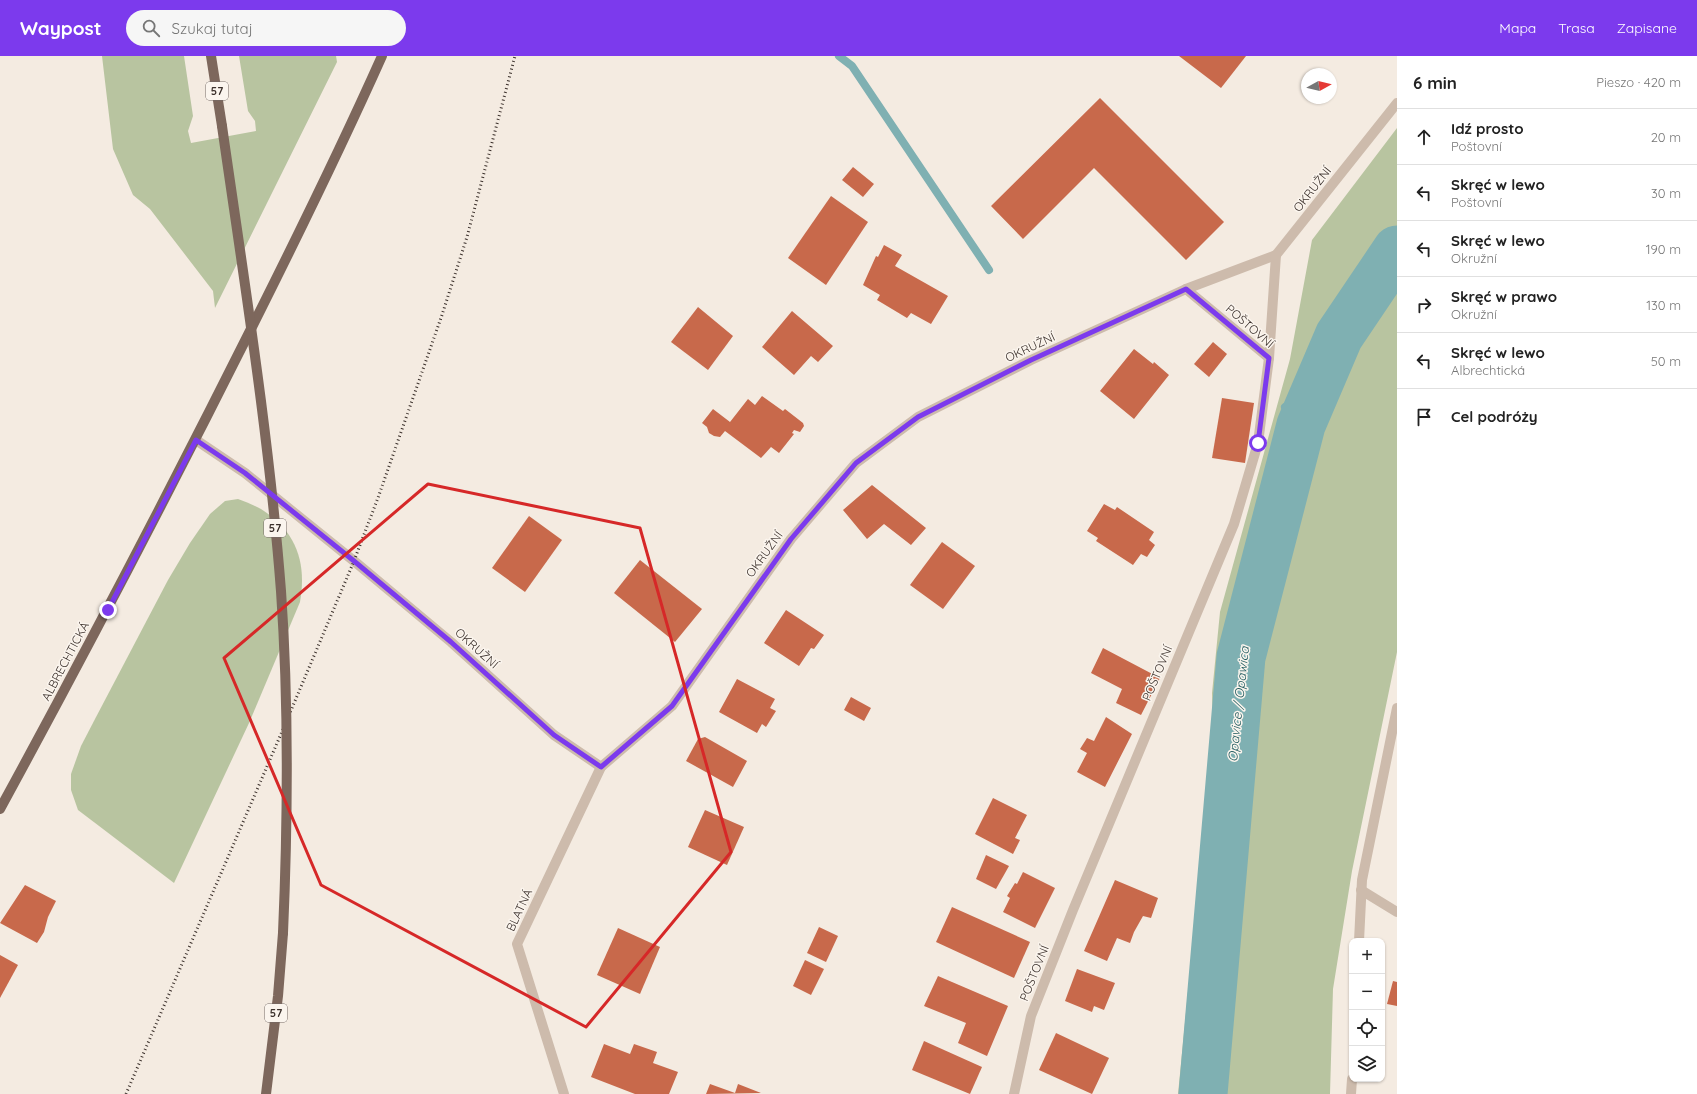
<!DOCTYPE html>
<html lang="pl">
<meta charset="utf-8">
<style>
body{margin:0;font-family:Quicksand,sans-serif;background:#f6f6f6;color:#222}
.controls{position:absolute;right:12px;bottom:12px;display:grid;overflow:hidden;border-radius:8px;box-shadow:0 1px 3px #0004}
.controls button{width:36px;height:36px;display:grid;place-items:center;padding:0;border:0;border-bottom:1px solid #e0e0e0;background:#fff;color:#222;font:20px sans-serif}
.compass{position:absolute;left:1301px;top:12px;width:36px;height:36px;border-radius:50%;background:#fff;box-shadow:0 1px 3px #0004;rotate:82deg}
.stop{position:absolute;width:12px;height:12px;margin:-9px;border:3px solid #7c3aed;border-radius:50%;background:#fff}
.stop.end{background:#7c3aed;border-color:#fff;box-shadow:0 1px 4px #0008}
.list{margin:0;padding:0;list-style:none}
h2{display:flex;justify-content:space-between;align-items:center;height:52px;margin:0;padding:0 16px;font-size:17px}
h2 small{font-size:13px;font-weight:400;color:#767676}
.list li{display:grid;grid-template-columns:26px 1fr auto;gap:12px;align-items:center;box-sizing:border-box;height:56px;padding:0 16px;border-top:1px solid #e0e0e0}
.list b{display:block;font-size:15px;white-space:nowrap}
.list p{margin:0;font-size:13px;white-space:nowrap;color:#767676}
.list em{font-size:13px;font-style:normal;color:#767676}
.icon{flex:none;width:22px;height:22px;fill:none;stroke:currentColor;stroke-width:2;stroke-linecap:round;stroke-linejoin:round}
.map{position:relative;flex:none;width:1397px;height:1038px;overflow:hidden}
header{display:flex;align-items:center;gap:24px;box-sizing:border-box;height:56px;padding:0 20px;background:#7c3aed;color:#fff}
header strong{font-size:19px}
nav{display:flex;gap:22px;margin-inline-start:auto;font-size:14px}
.search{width:280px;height:36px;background:#f6f6f6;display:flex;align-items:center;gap:10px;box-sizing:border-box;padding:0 14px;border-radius:22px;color:#767676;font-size:15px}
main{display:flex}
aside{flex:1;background:#fff}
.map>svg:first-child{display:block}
</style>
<header>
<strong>Waypost</strong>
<div class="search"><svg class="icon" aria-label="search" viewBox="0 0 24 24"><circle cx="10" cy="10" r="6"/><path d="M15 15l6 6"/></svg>Szukaj tutaj</div>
<nav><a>Mapa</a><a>Trasa</a><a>Zapisane</a></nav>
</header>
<main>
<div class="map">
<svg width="1397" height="1038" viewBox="0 0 1397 1038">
<rect width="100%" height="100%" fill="#f4ebe1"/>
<g fill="#b8c4a0">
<path d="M102,0h82l9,60 -5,15 3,12 65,-12 -1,-10 -7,-10 -9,-55h97l1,6 -122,246 -2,-17 -63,-82 -17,-14 -20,-46z"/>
<path d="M1397,72v524l-45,219 -19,118 -3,105h-152l35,-358 -1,-43 8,-81 70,-253 22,-119z"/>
<path d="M238,443c8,3 16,6 23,10 35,22 46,53 39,93l-51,121 -75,160 -96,-73 -7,-20v-16l10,-28 14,-27 73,-139 22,-37 20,-29 15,-13z"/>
</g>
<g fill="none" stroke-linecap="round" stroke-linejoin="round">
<g stroke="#7fb0b2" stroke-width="8">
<path d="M839,0l13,10 137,204"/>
<path d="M1285,351l16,18"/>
</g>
<path stroke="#7fb0b2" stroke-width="49" d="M1203,1038l38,-437 60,-232 38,-89 58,-86"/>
</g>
<g fill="#c8694b">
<path d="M1179,0h67l-25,32z"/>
<path d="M1100,42l124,124 -38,38 -92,-92 -71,71 -32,-33z"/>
<path d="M853,111l21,17 -11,13 -21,-17z"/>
<path d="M831,140l37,26 -42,63 -38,-27z"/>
<path d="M884,189l18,10 -7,11 53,30 -17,28 -20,-11 -4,5 -30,-18 3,-5 -17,-10 13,-29 2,1z"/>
<path d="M698,251l35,29 -25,34 -37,-28z"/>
<path d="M792,255l41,35 -15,16 -7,-6 -17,19 -32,-28z"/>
<path d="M1213,286l14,12 -18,23 -15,-13z"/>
<path d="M1134,293l19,15 1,-2 15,13 -35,44 -34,-28z"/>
<path d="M762,340l21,15 2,-2 18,14 1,3 -4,6 -6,-2 -2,3 2,1 -15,19 -8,-6 -10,11 -36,-27 -5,6 -6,-1 -5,-3 -2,-6 -5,-4 11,-14 17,13 18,-23 7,6z"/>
<path d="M1222,342l32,5 -9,60 -33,-5z"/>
<path d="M872,429l54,43 -15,17 -27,-21 -17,15 -24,-29z"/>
<path d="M1104,448l11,6 2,-3 37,25 -5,8 6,5 -8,12 -6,-3 -8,11 -37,-24 2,-3 -11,-7z"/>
<path d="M529,460l33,24 -37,52 -33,-24z"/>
<path d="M942,486l33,24 -32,43 -33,-24z"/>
<path d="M640,504l62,49 -27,33 -61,-49z"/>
<path d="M786,554l38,25 -10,14 -3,-1 -12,18 -35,-23z"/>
<path d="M1103,592l57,30 -19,37 -25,-12 6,-14 -31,-16z"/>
<path d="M737,623l38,20 -5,9 6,3 -10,16 -4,-3 -5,9 -38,-21z"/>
<path d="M851,641l20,11 -7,13 -20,-11z"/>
<path d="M1106,661l26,17 -27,53 -28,-15 10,-19 -7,-4 7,-11 7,3z"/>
<path d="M705,681l42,24 -14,26 -47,-26 12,-22z"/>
<path d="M993,742l34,17 -12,23 5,2 -7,14 -38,-20z"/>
<path d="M705,754l39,17 -17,38 -39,-18z"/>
<path d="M986,799l23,11 -13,23 -20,-10z"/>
<path d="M1023,816l32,16 -20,40 -32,-16 7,-14 -3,-2 8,-13 2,1z"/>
<path d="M1115,824l43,18 -7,20 -8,-2 -9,16 -4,11 -13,-5 -10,23 -23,-10z"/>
<path d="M25,829l31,16 -8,16 -4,15 -7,11 -37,-20z"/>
<path d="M952,851l78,35 -16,36 -78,-36z"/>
<path d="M819,871l19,9 -12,26 -19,-9z"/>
<path d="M618,872l42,19 -20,47 -43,-19z"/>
<path d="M0,899l18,10 -18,33z"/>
<path d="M805,904l19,9 -13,26 -18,-9z"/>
<path d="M1077,913l38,14 -11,27 -10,-4 -2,6 -27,-11z"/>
<path d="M938,920l70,30 -21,50 -29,-13 8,-20 -42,-17z"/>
<path d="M1393,925l4,1v24l-10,-2z"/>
<path d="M1056,977l53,25 -17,36 -53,-24z"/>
<path d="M924,985l58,26 -12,27 -58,-24z"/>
<path d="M604,988l26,10 4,-10 23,8 -4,11 25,9 -9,22h-34l-44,-17z"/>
<path d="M710,1028l25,9 3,-9 23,9 -55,1z"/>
</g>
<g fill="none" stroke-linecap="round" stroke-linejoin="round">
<g stroke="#cdbbac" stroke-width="10">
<path d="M1186,233l83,69"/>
<path d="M196,384l49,33 109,88 97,81 103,93 47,32 71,-61 119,-167 65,-76 62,-46 113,-57 155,-71 90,-34 121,-152"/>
<path d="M1361,834l36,22"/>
<path d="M1359,885l3,-61 35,-172"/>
<path d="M564,1038l-47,-150 84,-177"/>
<path d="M1014,1038l17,-78 42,-106 161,-386 24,-81 11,-85 7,-103"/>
<path d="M1351,1038l1,-15"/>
</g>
<g stroke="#7d675c" stroke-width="10">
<path d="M211,0l11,70"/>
<path d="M0,753c90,-165 177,-332 261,-500 42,-84 83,-168 121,-253"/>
<path d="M266,1038l12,-98 5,-63"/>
</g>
<path stroke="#3b302b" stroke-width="3" stroke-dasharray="1 3" stroke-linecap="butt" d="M126,1038l158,-367 70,-166 25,-66 63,-180 25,-78 48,-181"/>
<path stroke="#7d675c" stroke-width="10" d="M222,70c22,154 47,309 59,465 8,114 7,228 2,342"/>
</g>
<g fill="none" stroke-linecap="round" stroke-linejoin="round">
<path stroke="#7c3aed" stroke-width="5" d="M108,554l88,-170 49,33 109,88 97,81 103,93 47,32 71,-61 119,-167 65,-76 62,-46 113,-57 155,-71 83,69 -11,85"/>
</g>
<path fill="none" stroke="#d62828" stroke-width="3" stroke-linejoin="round" d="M428,428l212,44 91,324 -145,175 -265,-142 -97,-227z"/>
<g text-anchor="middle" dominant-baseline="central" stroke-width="3" stroke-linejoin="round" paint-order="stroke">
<g fill="#fbf5ee" stroke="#756b66" stroke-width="1">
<rect x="206" y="26" width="22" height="18" rx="3"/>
<rect x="264" y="463" width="22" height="18" rx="3"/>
<rect x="265" y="948" width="22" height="18" rx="3"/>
</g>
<g font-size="11" font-weight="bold" fill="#3b302b">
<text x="217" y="35">57</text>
<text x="275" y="472">57</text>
<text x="276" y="957">57</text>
</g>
<g font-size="12" fill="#3b302b" stroke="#fbf5ee">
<text transform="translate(1312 133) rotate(-52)">OKRUŽNÍ</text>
<text transform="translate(1250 270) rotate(41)">POŠTOVNÍ</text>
<text transform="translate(1030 291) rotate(-25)">OKRUŽNÍ</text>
<text transform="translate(764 498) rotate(-54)">OKRUŽNÍ</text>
<text transform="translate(477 592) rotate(42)">OKRUŽNÍ</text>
<text transform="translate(65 605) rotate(-62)">ALBRECHTICKÁ</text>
<text transform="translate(1157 617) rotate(-67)">POŠTOVNÍ</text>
<text transform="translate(519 854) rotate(-65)">BLATNÁ</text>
<text transform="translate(1034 917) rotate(-68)">POŠTOVNÍ</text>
</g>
<g font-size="13" font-style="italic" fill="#1f5a5e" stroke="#fbf5ee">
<text transform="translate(1238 648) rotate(-84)">Opavice / Opawica</text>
</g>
</g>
</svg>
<div class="controls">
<button>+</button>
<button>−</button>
<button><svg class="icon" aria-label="locate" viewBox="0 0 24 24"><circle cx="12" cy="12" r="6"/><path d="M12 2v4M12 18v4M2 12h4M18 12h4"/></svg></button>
<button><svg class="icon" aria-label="layers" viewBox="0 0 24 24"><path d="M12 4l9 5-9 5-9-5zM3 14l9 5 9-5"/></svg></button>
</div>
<svg class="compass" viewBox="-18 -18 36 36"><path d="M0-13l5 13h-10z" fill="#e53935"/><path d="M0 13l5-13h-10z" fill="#767676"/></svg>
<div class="stop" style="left:1258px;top:387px"></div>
<div class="stop end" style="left:108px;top:554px"></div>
</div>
<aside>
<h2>6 min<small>Pieszo · 420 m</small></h2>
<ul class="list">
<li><svg class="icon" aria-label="ahead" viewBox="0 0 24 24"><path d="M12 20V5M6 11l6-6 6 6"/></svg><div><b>Idź prosto</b><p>Poštovní</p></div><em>20 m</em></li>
<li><svg class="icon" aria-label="left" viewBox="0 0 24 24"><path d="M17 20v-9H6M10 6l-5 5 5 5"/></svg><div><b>Skręć w lewo</b><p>Poštovní</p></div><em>30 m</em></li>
<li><svg class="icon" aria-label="left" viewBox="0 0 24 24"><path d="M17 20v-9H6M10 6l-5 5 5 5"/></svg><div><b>Skręć w lewo</b><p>Okružní</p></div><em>190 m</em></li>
<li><svg class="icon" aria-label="right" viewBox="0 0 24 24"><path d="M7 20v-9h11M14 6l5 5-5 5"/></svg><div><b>Skręć w prawo</b><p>Okružní</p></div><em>130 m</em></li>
<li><svg class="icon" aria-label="left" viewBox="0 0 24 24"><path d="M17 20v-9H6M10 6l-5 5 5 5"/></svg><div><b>Skręć w lewo</b><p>Albrechtická</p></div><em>50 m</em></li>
<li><svg class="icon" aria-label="arrive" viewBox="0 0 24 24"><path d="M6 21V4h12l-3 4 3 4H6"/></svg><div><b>Cel podróży</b></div></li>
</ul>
</aside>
</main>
